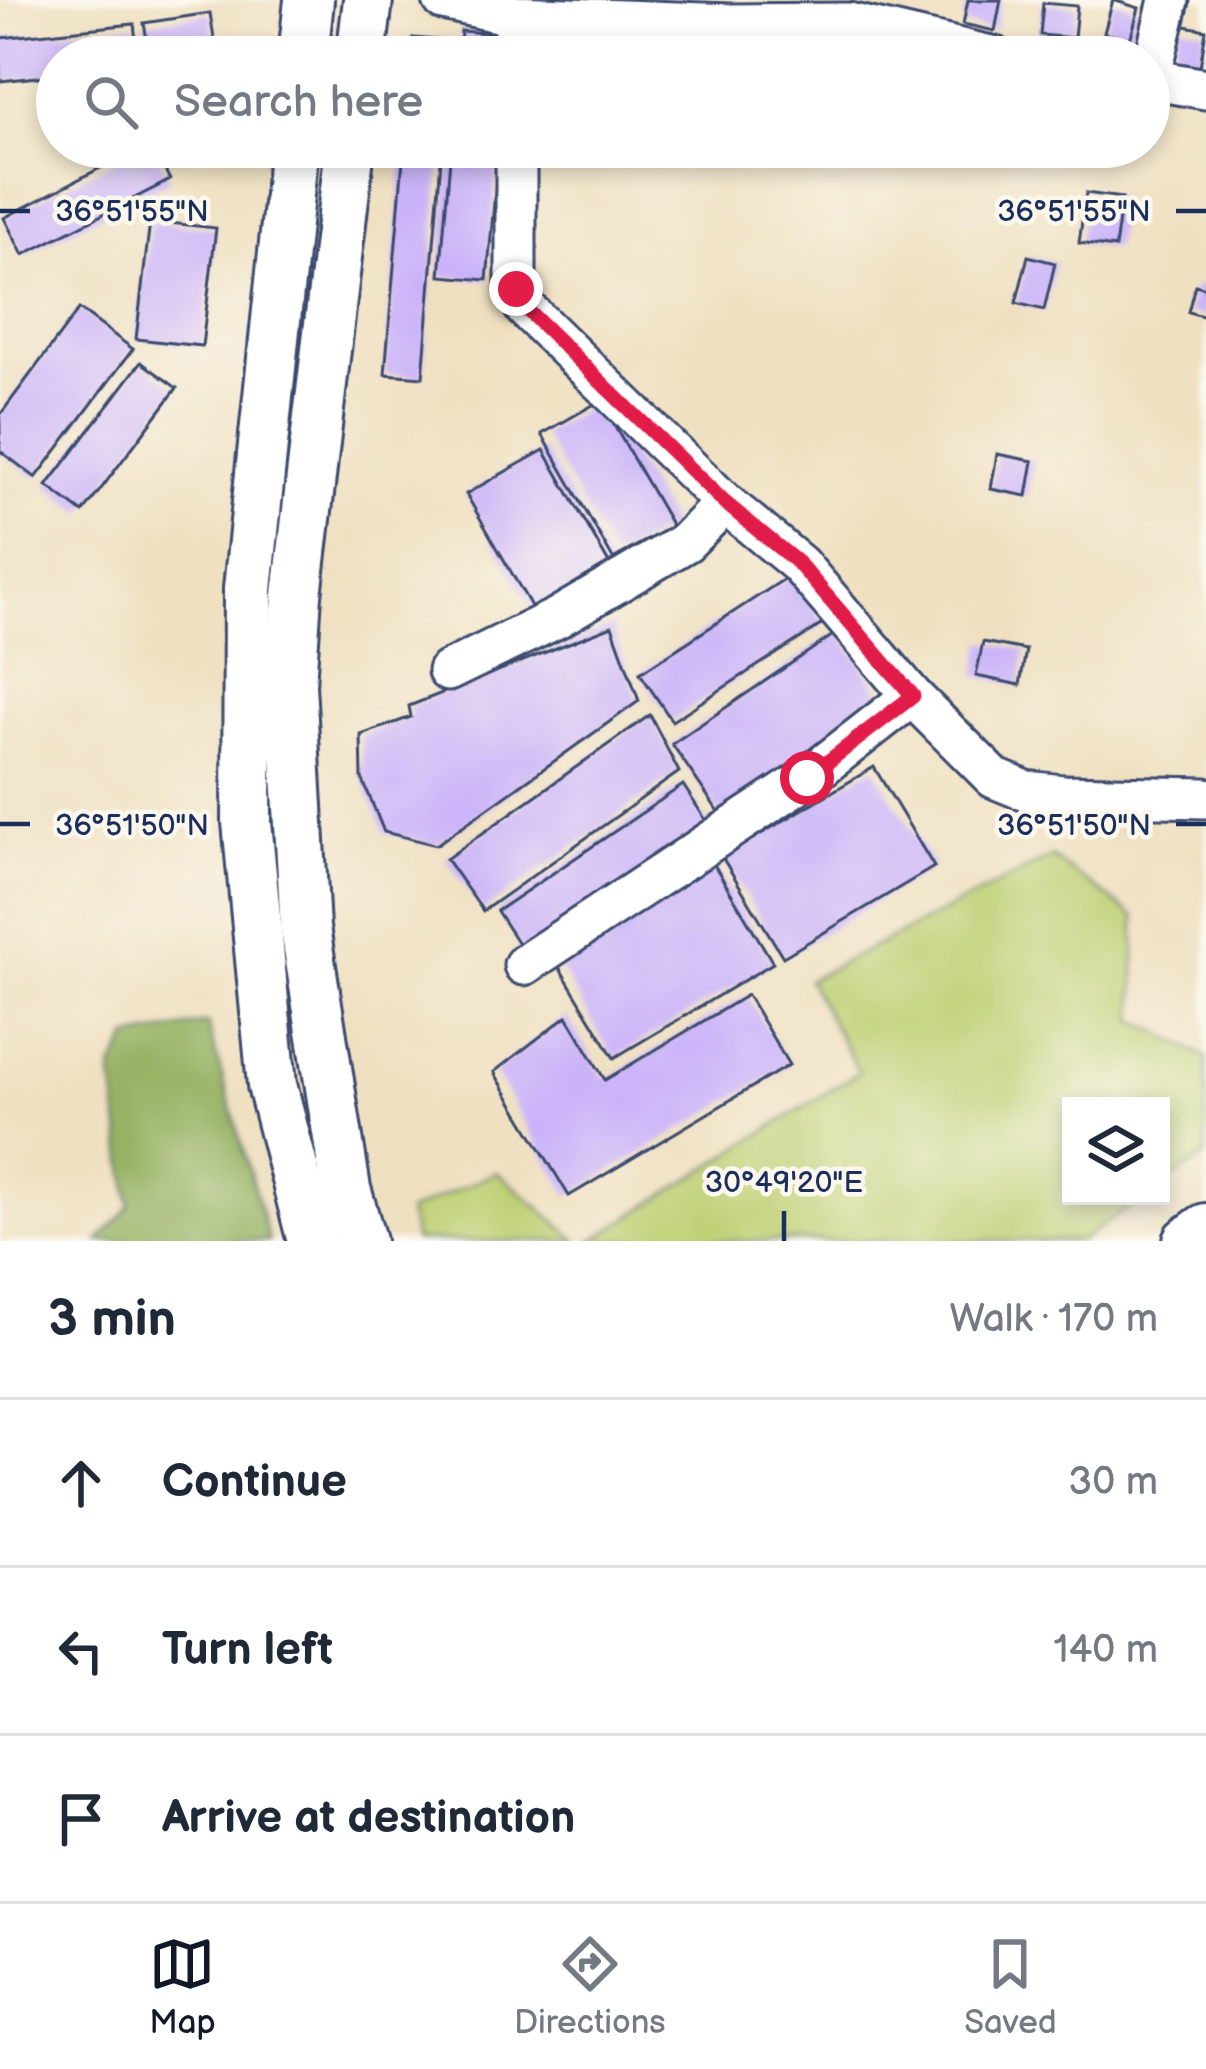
<!DOCTYPE html>
<meta charset="utf-8">
<style>
body{margin:0;font-family:"Balsamiq Sans",sans-serif;background:#f2f2f3;color:#1f2937}
.controls{position:absolute;right:36px;bottom:36px;display:grid;overflow:hidden;border-radius:0px;box-shadow:0 6px 18px #0003}
.controls button{width:108px;height:108px;display:grid;place-items:center;padding:0;border:0;border-bottom:3px solid #e0e1e3;background:#fff;color:#1f2937;font:60px sans-serif}
.stop{position:absolute;width:36px;height:36px;margin:-27px;border:9px solid #e11d48;border-radius:50%;background:#fff}
.stop.end{background:#e11d48;border-color:#fff;box-shadow:0 3px 12px #0008}
.list{margin:0;padding:0;list-style:none}
h2{display:flex;justify-content:space-between;align-items:center;height:156px;margin:0;padding:0 48px;font-size:51px}
h2 small{font-size:39px;font-weight:400;color:#747a83}
.list li{display:grid;grid-template-columns:78px 1fr auto;gap:36px;align-items:center;box-sizing:border-box;height:168px;padding:0 48px;border-top:3px solid #e0e1e3}
.list b{display:block;font-size:45px;white-space:nowrap}
.list em{font-size:39px;font-style:normal;color:#747a83}
.icon{flex:none;width:66px;height:66px;fill:none;stroke:currentColor;stroke-width:2;stroke-linecap:round;stroke-linejoin:round}
.map{position:relative;flex:none;width:1206px;height:1241px;overflow:hidden}
.search{position:absolute;background:#fff;box-shadow:0 6px 18px #0003;left:36px;right:36px;top:36px;height:132px;display:flex;align-items:center;gap:30px;box-sizing:border-box;padding:0 42px;border-radius:66px;color:#747a83;font-size:45px}
.sheet{height:660px;background:#fff}
nav{display:flex;justify-content:space-around;align-items:center;box-sizing:border-box;height:168px;border-top:3px solid #e0e1e3;background:#fff;font-size:33px;color:#747a83}
nav a{display:grid;justify-items:center;gap:6px}
nav .on{color:#111827}
.map>svg:first-child{display:block}
</style>
<div class="map">
<svg width="1206" height="1241" viewBox="0 0 1206 1241">
<rect width="100%" height="100%" fill="#fbf7ec"/>
<filter id="ink" filterUnits="userSpaceOnUse"><feTurbulence type="fractalNoise" baseFrequency=".00833" numOctaves="2"/><feDisplacementMap in="SourceGraphic" scale="24" xChannelSelector="R" yChannelSelector="G"/><feConvolveMatrix kernelMatrix="1 2 1 2 8 2 1 2 1" color-interpolation-filters="sRGB"/></filter>
<filter id="wash" filterUnits="userSpaceOnUse"><feTurbulence type="fractalNoise" baseFrequency=".004" numOctaves="4" result="noise"/><feDisplacementMap in="SourceGraphic" scale="48" xChannelSelector="R" yChannelSelector="G"/><feGaussianBlur stdDeviation="2.7" result="paint"/><feColorMatrix in="noise" values="0 0 0 0 0 0 0 0 0 0 0 0 0 0 0 0 0 1.4 0 .05"/><feComposite in="paint" operator="in"/></filter>
<g filter="url(#wash)">
<rect width="100%" height="100%" fill="#efe0c1"/>
<g fill="#bdcf72" stroke="#6c7f68" stroke-width="3">
<path d="M1052,857l83,60v103l71,37v99l-45,30v-80h-90v90h76l-67,45h-488l267,-169 -51,-92z"/>
<path d="M497,1172l81,69h-163l-7,-29z"/>
</g>
<path fill="#96b264" stroke="#587061" stroke-width="3" d="M207,1023l62,218h-170l31,-35 -18,-136 17,-32z"/>
<g id="blocks">
<g fill="#cab3f9">
<path d="M968,0h33l-6,31 -32,-7z"/>
<path d="M1113,0l26,8 -9,32 -26,-7z"/>
<path d="M1043,3l34,3 -3,32 -34,-3z"/>
<path d="M210,13l7,44h-67l-6,-34z"/>
<path d="M134,24l4,33h-81v18l-57,6v-43z"/>
<path d="M1180,25l26,5 -7,43 -27,-5z"/>
<path d="M461,31l47,4 -2,22h-47z"/>
<path d="M413,38l38,3 -2,16h-38z"/>
<path d="M141,147h12l17,33 -147,75 -19,-37z"/>
<path d="M164,147h66v3l-64,10z"/>
<path d="M404,147h38l-19,230 -38,-3z"/>
<path d="M451,147h48l-12,133 -47,-4z"/>
<path d="M1086,193l36,5 -7,50 -36,-5z"/>
<path d="M150,221l66,7 -14,118 -66,-7z"/>
<path d="M1028,256l27,7 -11,47 -28,-7z"/>
<path d="M1195,285l11,3v29l-18,-5z"/>
<path d="M79,309l54,40 -97,129 -36,-27v-36z"/>
<path d="M141,362l36,26 -94,125 -36,-27z"/>
<path d="M600,401l72,125 -59,33 -71,-125z"/>
<path d="M544,450l70,122 -78,43 -70,-121z"/>
<path d="M997,454l36,7 -6,35 -36,-7z"/>
<path d="M792,574l32,49 -152,98 -32,-48z"/>
<path d="M612,626l27,75 -203,144 -52,-13 -22,-54 -1,-43 50,-18 -2,-11z"/>
<path d="M839,631l48,71 -163,118 -52,-76z"/>
<path d="M983,642l43,8 -6,35 -44,-9z"/>
<path d="M650,715l29,57 -196,139 -37,-52z"/>
<path d="M874,767l60,100 -151,90 -61,-100z"/>
<path d="M683,785l28,43 -186,126 -28,-43z"/>
<path d="M713,863l60,100 -159,95 -61,-101z"/>
<path d="M747,995l42,70 -220,131 -75,-124 73,-56 38,64z"/>
</g>
</g>
</g>
<g filter="url(#ink)">
<use href="#blocks" fill-opacity="0" stroke="#3b4a6d" stroke-width="3"/>
<g fill="none" stroke-linecap="round" stroke-linejoin="round">
<defs>
<g id="minor">
<path d="M443,0l72,16 216,8 118,-1 146,34"/>
<path d="M515,16v41"/>
<path d="M1149,79l57,10"/>
<path d="M1150,79l19,-79"/>
<path d="M516,147v142l9,19 200,195 74,61 113,132 82,82 32,13 37,4 143,3"/>
<path d="M448,671l109,-53 129,-76 39,-39"/>
<path d="M524,965l283,-187 105,-82"/>
</g>
<g id="major">
<path d="M303,57l6,-57"/>
<path d="M361,57l7,-57"/>
<path d="M294,147l-46,442 -1,233 25,263 40,156"/>
<path d="M350,147l-53,448 -6,90 14,243 41,261 15,52"/>
<path d="M1188,1241l18,-13"/>
</g>
</defs>
<use href="#minor" stroke="#3b4a6d" stroke-width="45"/>
<use href="#major" stroke="#3b4a6d" stroke-width="54"/>
<use href="#minor" stroke="#fff" stroke-width="39"/>
<use href="#major" stroke="#fff" stroke-width="48"/>
</g>
</g>
<g fill="none" stroke-linecap="round" stroke-linejoin="round" filter="url(#ink)">
<path stroke="#e11d48" stroke-width="15" d="M516,289l9,19 199,194 75,62 114,132 -106,82"/>
</g>
<path fill="none" stroke="#1b2f5e" stroke-width="4.5" d="M0,211h30M1176,211h30M0,824h30M1176,824h30M784,1211v30"/>
<g font-size="30" text-anchor="middle" fill="#1b2f5e" stroke="#fbf7ec" stroke-width="9" stroke-linejoin="round" paint-order="stroke">
<text x="132" y="221">36°51'55"N</text>
<text x="1074" y="221">36°51'55"N</text>
<text x="132" y="835">36°51'50"N</text>
<text x="1074" y="835">36°51'50"N</text>
<text x="784" y="1192">30°49'20"E</text>
</g>
</svg>
<div class="controls">
<button><svg class="icon" aria-label="layers" viewBox="0 0 24 24"><path d="M12 4l9 5-9 5-9-5zM3 14l9 5 9-5"/></svg></button>
</div>
<div class="stop" style="left:807px;top:778px"></div>
<div class="stop end" style="left:516px;top:289px"></div>
<div class="search"><svg class="icon" aria-label="search" viewBox="0 0 24 24"><circle cx="10" cy="10" r="6"/><path d="M15 15l6 6"/></svg>Search here</div>
</div>
<section class="sheet">
<h2>3 min<small>Walk · 170 m</small></h2>
<ul class="list">
<li><svg class="icon" aria-label="ahead" viewBox="0 0 24 24"><path d="M12 20V5M6 11l6-6 6 6"/></svg><div><b>Continue</b></div><em>30 m</em></li>
<li><svg class="icon" aria-label="left" viewBox="0 0 24 24"><path d="M17 20v-9H6M10 6l-5 5 5 5"/></svg><div><b>Turn left</b></div><em>140 m</em></li>
<li><svg class="icon" aria-label="arrive" viewBox="0 0 24 24"><path d="M6 21V4h12l-3 4 3 4H6"/></svg><div><b>Arrive at destination</b></div></li>
</ul>
</section>
<nav>
<a class="on"><svg class="icon" aria-label="map" viewBox="0 0 24 24"><path d="M3 6l6-2 6 2 6-2v14l-6 2-6-2-6 2zM9 4v14M15 6v14"/></svg>Map</a>
<a><svg class="icon" aria-label="directions" viewBox="0 0 24 24"><path d="M12 3l9 9-9 9-9-9zM9 14v-3h6M13 9l2 2-2 2"/></svg>Directions</a>
<a><svg class="icon" aria-label="saved" viewBox="0 0 24 24"><path d="M7 4h10v16l-5-4-5 4z"/></svg>Saved</a>
</nav>
